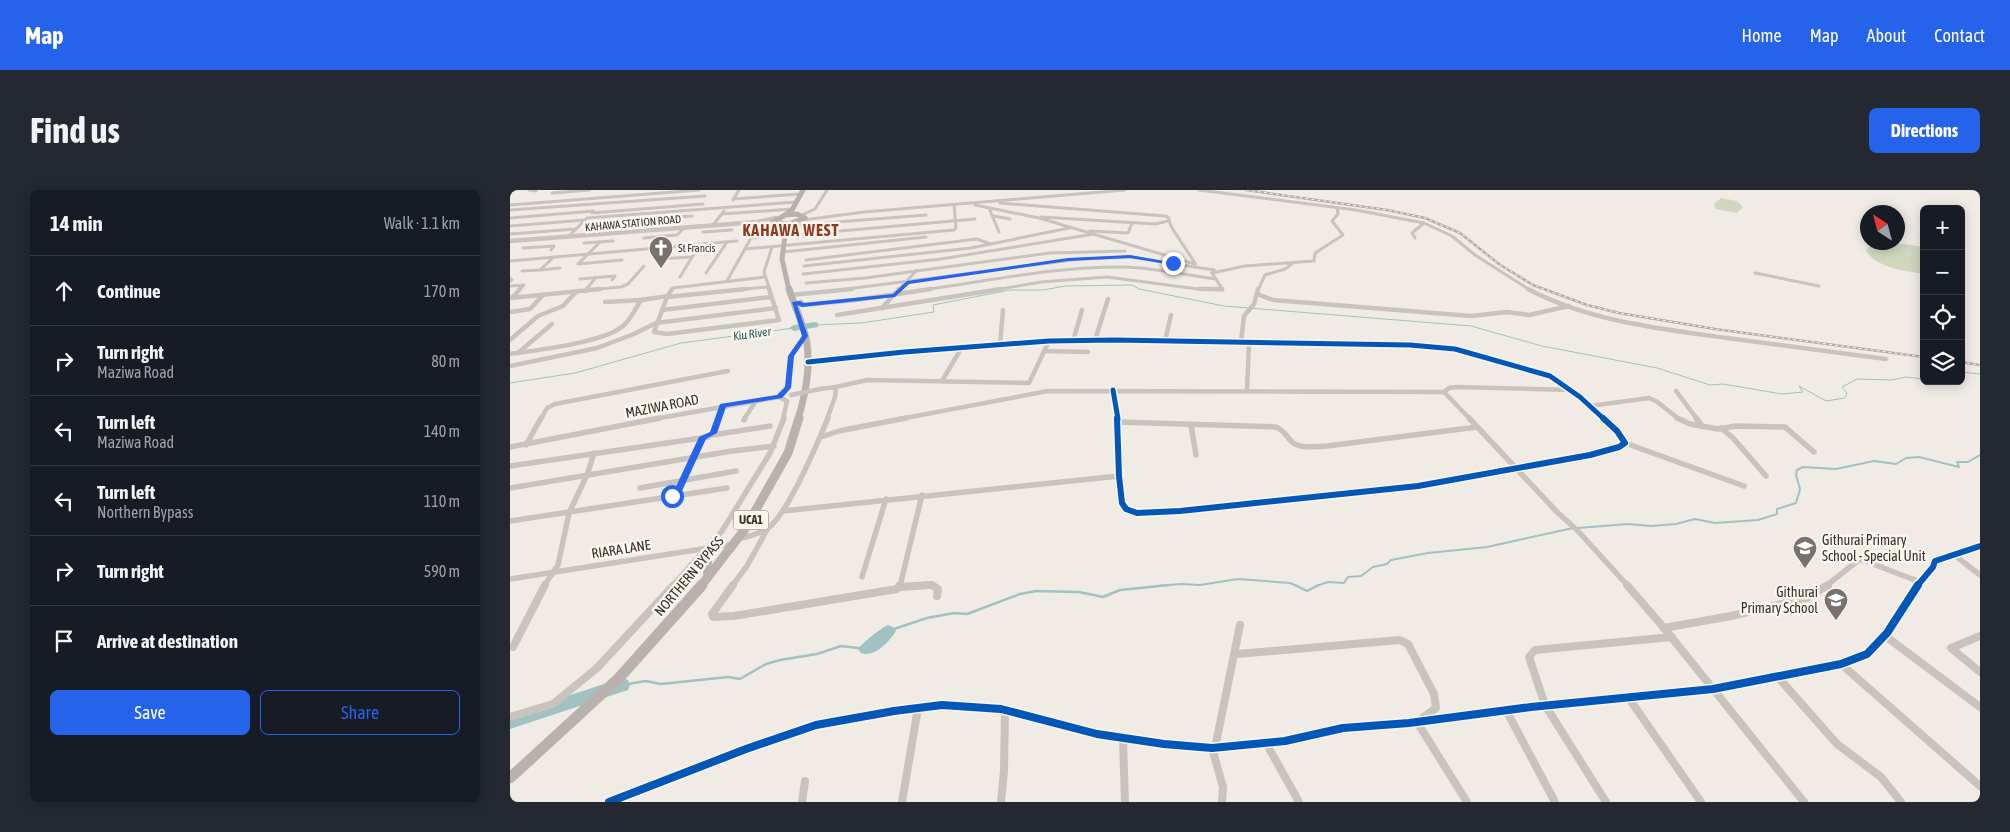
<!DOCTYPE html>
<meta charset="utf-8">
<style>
body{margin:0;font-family:"Asap Condensed",sans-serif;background:#242831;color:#f1f3f6}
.controls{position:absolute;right:15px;top:15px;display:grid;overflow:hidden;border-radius:8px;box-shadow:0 2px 12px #0003}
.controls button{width:45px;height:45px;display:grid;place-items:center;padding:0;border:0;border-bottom:1px solid #363941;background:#171b24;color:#f1f3f6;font:25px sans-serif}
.compass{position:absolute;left:1350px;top:15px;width:45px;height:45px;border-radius:50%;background:#171b24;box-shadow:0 2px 12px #0003;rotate:324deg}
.stop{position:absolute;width:15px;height:15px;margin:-11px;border:4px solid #2563eb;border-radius:50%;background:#fff}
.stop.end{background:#2563eb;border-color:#fff;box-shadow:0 1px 5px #0008}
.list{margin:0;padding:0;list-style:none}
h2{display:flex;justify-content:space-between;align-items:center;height:65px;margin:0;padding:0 20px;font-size:21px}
h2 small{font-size:16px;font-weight:400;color:#9ea1a6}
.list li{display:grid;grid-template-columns:32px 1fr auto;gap:15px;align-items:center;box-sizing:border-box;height:70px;padding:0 20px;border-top:1px solid #363941}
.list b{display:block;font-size:19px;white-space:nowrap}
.list p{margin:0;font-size:16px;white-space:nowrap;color:#9ea1a6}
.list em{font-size:16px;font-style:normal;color:#9ea1a6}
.actions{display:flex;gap:10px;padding:15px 20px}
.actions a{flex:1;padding:11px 0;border:1px solid #2563eb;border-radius:8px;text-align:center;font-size:18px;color:#2563eb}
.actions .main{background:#2563eb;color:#fff}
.icon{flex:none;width:28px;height:28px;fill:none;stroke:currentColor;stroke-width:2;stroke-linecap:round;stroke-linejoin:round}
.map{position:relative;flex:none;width:1470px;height:612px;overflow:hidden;border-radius:8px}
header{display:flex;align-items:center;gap:30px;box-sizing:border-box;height:70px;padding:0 25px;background:#2563eb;color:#fff}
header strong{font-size:24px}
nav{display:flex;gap:28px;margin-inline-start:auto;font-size:18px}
.intro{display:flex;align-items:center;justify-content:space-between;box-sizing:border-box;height:120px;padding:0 30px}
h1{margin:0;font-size:35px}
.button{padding:12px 22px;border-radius:8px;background:#2563eb;color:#fff;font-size:18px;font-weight:700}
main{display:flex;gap:30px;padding:0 30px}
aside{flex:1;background:#171b24;border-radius:8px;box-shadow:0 2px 12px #0003}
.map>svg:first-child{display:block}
</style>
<header>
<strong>Map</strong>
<nav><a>Home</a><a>Map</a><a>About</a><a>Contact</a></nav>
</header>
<div class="intro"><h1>Find us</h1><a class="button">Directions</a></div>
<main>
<aside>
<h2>14 min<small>Walk · 1.1 km</small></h2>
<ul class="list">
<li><svg class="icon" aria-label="ahead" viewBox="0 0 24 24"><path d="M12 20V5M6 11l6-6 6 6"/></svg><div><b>Continue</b></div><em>170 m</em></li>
<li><svg class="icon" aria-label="right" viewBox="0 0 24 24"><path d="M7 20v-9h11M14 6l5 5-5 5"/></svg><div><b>Turn right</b><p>Maziwa Road</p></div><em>80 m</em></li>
<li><svg class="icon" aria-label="left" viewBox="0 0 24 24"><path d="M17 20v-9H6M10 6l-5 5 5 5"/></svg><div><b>Turn left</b><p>Maziwa Road</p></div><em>140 m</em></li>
<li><svg class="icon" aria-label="left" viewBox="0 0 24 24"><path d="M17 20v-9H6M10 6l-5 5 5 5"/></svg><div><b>Turn left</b><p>Northern Bypass</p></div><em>110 m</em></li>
<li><svg class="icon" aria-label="right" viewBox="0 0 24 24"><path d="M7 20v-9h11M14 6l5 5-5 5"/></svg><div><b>Turn right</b></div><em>590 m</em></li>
<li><svg class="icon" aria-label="arrive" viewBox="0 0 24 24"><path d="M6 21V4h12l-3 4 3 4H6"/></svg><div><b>Arrive at destination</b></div></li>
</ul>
<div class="actions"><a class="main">Save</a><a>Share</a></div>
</aside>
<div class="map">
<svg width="1470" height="612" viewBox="0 0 1470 612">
<rect width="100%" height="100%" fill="#f0ebe5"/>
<g fill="#d1d6bf">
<path d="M1211,8l16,3 6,6 -6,6 -21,-4 -2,-5z"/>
<path d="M1372,53l23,1 19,3v27c-18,-3 -49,-6 -58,-24l2,-3z"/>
</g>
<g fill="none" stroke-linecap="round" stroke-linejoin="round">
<g stroke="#a1c2c1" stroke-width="1">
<path d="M305,135l46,-2 73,-11 -1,-7 77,-15h33l22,-4 67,-1 7,4 85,17 247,20 71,20 115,22 53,17 13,-1 59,10 21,-2 -4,-6 27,15 19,-3 2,-5 -5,-6 15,-8 35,1 14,-3 17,2 -2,-4h3"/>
<path d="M1451,182l19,2"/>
<path d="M0,193l65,-10 106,-30 113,-15"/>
</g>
<g stroke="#a1c2c1" stroke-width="2">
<path d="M1068,338l50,-4 23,2 25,-2 19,-5 20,4 43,-3 19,-6v-5l19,-6 4,-14 -4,-14 1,-5 6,-3 33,2 38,-8 22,3 10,-6 13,-1 40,10 -2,-5h11l12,-7"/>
<path d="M647,396l24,-2 19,1 38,-6 52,4 7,3"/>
<path d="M806,396l12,-4 16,1 4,-6 13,-1 12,-9 14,-3 4,-4 37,-7 59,-6 86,-19"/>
</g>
<g stroke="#a1c2c1" stroke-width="2.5">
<path d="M785,395l12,6 12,-6"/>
<path d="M378,441l39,-13 27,-5 13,1 53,-20 16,-3 43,1 24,5 17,-7 49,-5"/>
<path d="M112,495l24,-4 15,3 67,-7 12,2 26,-15 14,-4 37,-6 24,-8 25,3"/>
</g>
<g fill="#a1c2c1" fill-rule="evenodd">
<path d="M305,132l3,1v4l-24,4 -5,-3 5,-3z"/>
<path d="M378,435l5,2 3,4c-7,11 -22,27 -35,22l-3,-4c3,-5 24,-22 30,-24z"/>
<path d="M112,488l6,2 2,5 -2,5 -118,39v-14z"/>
</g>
<g stroke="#c9c3be" stroke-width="3">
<path d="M19,0l7,1"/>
<path d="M689,0l157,20 68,13 28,13 23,19 55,35"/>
<path d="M42,3l38,-3"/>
<path d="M223,9l67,-5"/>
<path d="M223,10l6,-10"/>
<path d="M490,13l165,13 3,1 4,11 23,35"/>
<path d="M0,15l189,-15"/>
<path d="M465,15l64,13 156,46"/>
<path d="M479,18l10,24"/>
<path d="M0,20l195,-14"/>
<path d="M82,23l111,-9"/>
<path d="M212,24l70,-5"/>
<path d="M292,25l13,-6 12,-19"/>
<path d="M484,26l16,3"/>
<path d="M531,27l114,7 13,-3"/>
<path d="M0,28l84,-7"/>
<path d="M77,28l209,-16"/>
<path d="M153,28l29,-2"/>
<path d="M293,30l61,-8 261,-22"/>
<path d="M203,35l11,-14"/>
<path d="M0,36l75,-6"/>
<path d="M277,36l139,-11"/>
<path d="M142,40l13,-15"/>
<path d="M580,41l38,2 4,-10"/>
<path d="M193,42l29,-2"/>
<path d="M0,44l66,-5"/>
<path d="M274,46l191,-17"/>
<path d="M58,47l18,-18"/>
<path d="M134,48l33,-3 7,-7"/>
<path d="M241,48l33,-3"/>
<path d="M905,48l-3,-5 12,-10"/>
<path d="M90,52l-22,22 44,-4"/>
<path d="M74,53l29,-2"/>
<path d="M156,57l-8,12 34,-2 3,-4"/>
<path d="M13,58l31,-2 -3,4"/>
<path d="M235,59l209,-19 2,-2 -2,-23"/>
<path d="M273,62l143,-15"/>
<path d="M296,70l171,-21 13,5"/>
<path d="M0,71l227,-20"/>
<path d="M294,76l167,-18 98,-20"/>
<path d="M30,80l20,-2"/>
<path d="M12,81l18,-1 14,-13"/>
<path d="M196,83l21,-31"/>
<path d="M702,83l33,-7 69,-5 1,-8 28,-18 -11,-14 6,-7 -1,-6"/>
<path d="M1245,83l64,13"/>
<path d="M293,84l138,-15 153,-25"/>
<path d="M170,87l12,-20"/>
<path d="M0,88l2,2 -2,1"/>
<path d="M70,89l35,-3 -3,4"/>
<path d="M217,91l33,-59"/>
<path d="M296,93l59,-5 185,-25 75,-2"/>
<path d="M0,96l14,-1 -5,5"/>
<path d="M76,100l10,-13"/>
<path d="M78,100l33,-3 7,-3 16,-18"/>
<path d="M161,100l2,-2 92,-11"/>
<path d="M224,100l33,-3"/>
<path d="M260,100l-6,-18 8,-25"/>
<path d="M329,100l242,-31 50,-2 83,13"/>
<path d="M388,100l19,-20"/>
<path d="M412,100c67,-9 135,-24 203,-23 30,1 61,8 91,12"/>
<path d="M484,100l47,-8 66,-5 91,12 25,1 -11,-17 2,-3"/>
<path d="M748,100l7,-15 20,-6 8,-6"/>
</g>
<g stroke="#c9c3be" stroke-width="4.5">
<path d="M162,99l-5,8 -13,35 13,2 112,-14 -10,-31"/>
<path d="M689,99h23"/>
<path d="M1018,99c60,32 132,40 199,49 53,7 106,14 159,21"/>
<path d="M75,101l2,-2"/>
<path d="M747,104l16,6 198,16 36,-4 22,3 40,-9"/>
<path d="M281,105l61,-6"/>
<path d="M157,107l79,-8"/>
<path d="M0,108l90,-9"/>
<path d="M2,108l8,-9"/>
<path d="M95,112l38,-2"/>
<path d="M284,113l7,-1 1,3 54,-5 75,-11"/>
<path d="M372,118l17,-19"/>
<path d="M152,120l108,-13"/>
<path d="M0,122l20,-3 13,-14"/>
<path d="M327,125l164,-26"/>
<path d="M0,150l28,-24 25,-10 13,-14"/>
<path d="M585,150l13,-41"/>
<path d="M563,151l9,-31"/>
<path d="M655,151l6,-26"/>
<path d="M731,152l3,-26 10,-12 4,-15"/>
<path d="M490,155l3,-35"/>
<path d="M534,161l44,1"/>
<path d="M8,163l34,-29"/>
<path d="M0,164c27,-4 93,-11 113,-28 8,-7 12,-17 18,-26l27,-4"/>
<path d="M298,172l96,-10 145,-11 66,-1 295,5 45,4 95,27 30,21 24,22"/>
<path d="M0,176l87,-18 37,-14 22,-11 120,-15"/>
<path d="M432,191l20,-34"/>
<path d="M310,199l16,-2"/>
<path d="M603,200l5,29"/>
<path d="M737,201l2,-48"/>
<path d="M1166,201l21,28"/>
<path d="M934,202l5,-4 7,-1 114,3"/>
<path d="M269,207l8,4 -4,18"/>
<path d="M1080,216l59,-8 7,3 23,18"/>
<path d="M31,229l6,-11 8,-4 173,-33"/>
<path d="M144,229l125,-22 10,-13 2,-28 14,-20"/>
<path d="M209,229l4,-13"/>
<path d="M234,229l12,-18"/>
<path d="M317,229l8,-22 1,-10 31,-7 162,3 20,-42"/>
<path d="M390,229l148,-28 396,1 26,27"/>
</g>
<g stroke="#c9c3be" stroke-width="5.5">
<path d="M607,228l2,58 3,27 4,6 11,4 43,-2 238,-25 172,-31 29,-8 6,-4 -8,-12 -14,-13"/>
<path d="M959,228l88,94 21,19 50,55"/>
<path d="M1167,228l13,6 28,5 18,-3 49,1 29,25"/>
<path d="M1186,228l6,8"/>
<path d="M234,230l1,-2"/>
<path d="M608,232l158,5c8,3 9,8 15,14 8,9 25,5 36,5l150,-19"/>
<path d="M681,235l5,30"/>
<path d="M1211,238l12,10 33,38"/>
<path d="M202,245l58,-9"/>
<path d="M311,247l18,-6 67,-13"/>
<path d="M1115,253l119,43"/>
<path d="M16,255l15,-27"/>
<path d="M0,257l150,-29"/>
<path d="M0,276l198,-29 7,-6 4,-13"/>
<path d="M0,298l222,-37 42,-5"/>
<path d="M130,298l96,-17"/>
<path d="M166,305l27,-58"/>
<path d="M273,321l336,-35"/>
<path d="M0,331l217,-33"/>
<path d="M229,349c10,-3 21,-5 29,-11 19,-13 50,-86 60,-110"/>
<path d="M1443,364l27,21"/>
<path d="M352,387l24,-78"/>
<path d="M0,389l224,-35"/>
<path d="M34,396l14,-21 11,-52 18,-38 7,-22"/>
<path d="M162,396l50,-55 48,-78 14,-35"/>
<path d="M222,396l15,-20 21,-38"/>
<path d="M390,396l22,-91"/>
<path d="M400,396h24"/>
<path d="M1316,396l34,-27 60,23"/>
<path d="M1407,396l16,-19 2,-6 45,-15"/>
</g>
<g stroke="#c9c3be" stroke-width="8">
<path d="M223,395l-21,29 1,3 21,-1 163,-27 3,-4"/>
<path d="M422,395l6,4 -1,7"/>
<path d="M1117,395l37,43 140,174"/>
<path d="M390,397l30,-2"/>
<path d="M1154,438l67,-12 76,-18 21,-13"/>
<path d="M1374,445l96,72"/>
<path d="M1470,446l-29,12 29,24"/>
<path d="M3,457l32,-62"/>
<path d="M727,464l163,-14 8,4 26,50 2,14 -19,14 50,80"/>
<path d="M1331,474l139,122"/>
<path d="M1267,486l60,68 44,33 20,25"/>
<path d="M1118,507l73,105"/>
<path d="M996,520l49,92"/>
<path d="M0,527l43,-13 44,-36 77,-83"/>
<path d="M613,548l2,64"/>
<path d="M756,553l33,59"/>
<path d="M702,558l11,39 -1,15"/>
<path d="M705,558l25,-123"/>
<path d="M99,612l137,-53 70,-24 78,-14 48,-6 59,4 96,25 67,10 48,4 73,-7 58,-13 66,-5 122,-16 182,-18 128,-25 26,-10 20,-21 31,-48"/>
<path d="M292,612l3,-21"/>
<path d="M392,612l16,-94"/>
<path d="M491,612l3,-31 1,-61"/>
<path d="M1096,612l-61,-97 -16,-48 6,-7 137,-13"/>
</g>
<path stroke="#c9c3be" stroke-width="4.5" d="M0,51l247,-19 19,-4"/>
<g stroke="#b8b1ad" stroke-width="5">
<path d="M287,24l8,4 -17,6 -15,-2 12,-7z"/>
<path d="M275,25l7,-5 11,-20"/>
<path d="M273,35l3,3 -4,31 7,31"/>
</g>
<path stroke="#b8b1ad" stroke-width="7" d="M279,99c5,15 12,30 16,45 7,27 1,59 -7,85"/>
<g stroke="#b8b1ad" stroke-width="9">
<path d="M195,362l2,5 1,20"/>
<path d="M191,396l44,-57 43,-76 11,-35"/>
</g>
<path stroke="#b8b1ad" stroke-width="11" d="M0,588l109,-100 83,-93"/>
<defs>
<g id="rail">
<path d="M736,0l141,20 38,8 35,15 39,31 34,21 54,20 32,8 96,16 209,28"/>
<path d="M1451,172l19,3"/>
</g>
</defs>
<use href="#rail" stroke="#b1aca8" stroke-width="2.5"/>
<use href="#rail" stroke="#fbf5ee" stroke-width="1" stroke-dasharray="3" stroke-linecap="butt"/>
<path stroke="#c9c3be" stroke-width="4.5" d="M281,205l29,-6"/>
<defs>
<g id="cycleway-far2">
<path d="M298,172l96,-10 145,-11 66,-1 295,5 45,4 95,27 30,21 24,22"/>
<path d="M603,200l5,29"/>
</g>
<g id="cycleway-far1">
<path d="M607,228l2,58 3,27 4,6 11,4 43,-2 238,-25 172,-31 29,-8 6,-4 -8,-12 -14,-13"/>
<path d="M1407,396l16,-19 2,-6 45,-15"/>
</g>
<path id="cycleway" d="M99,612l137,-53 70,-24 78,-14 48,-6 59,4 96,25 67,10 48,4 73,-7 58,-13 66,-5 122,-16 182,-18 128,-25 26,-10 20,-21 31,-48"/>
</defs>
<use href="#cycleway-far2" stroke="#fbf5ee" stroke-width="8"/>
<use href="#cycleway-far1" stroke="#fbf5ee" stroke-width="9"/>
<use href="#cycleway" stroke="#fbf5ee" stroke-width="11"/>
<use href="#cycleway-far2" stroke="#0057b8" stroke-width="5"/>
<use href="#cycleway-far1" stroke="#0057b8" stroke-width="6"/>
<use href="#cycleway" stroke="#0057b8" stroke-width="8"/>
</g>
<path fill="#2563eb" d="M620,65l45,8 -2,2 -43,-7 -62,3 -159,23 -14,13 -93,10 -5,-2 11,31 -14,20 -3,32 -9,10 -56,9 -9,26 -11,6 -25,54 -9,5 -4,-2 6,-5 25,-54 11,-5 10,-28 57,-9 8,-8 3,-31 14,-20 -10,-34 8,-1 4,2 89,-9 14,-13 161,-23z"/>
<defs>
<symbol id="church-pin" viewBox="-11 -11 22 30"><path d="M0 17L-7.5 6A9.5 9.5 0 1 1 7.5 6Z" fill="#7a716c" stroke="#fbf5ee"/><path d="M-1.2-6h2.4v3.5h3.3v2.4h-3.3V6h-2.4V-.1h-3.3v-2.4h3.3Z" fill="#fff"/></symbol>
<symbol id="school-pin" viewBox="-11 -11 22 30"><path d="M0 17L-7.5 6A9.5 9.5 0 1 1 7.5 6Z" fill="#7a716c" stroke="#fbf5ee"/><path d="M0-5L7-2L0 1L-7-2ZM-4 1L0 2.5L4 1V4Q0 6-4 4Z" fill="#fff"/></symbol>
</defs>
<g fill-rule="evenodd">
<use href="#church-pin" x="137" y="44" width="28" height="38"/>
<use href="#school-pin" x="1281" y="344" width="28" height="38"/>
<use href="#school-pin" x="1312" y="396" width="28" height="38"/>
</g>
<g text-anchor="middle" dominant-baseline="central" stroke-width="5" stroke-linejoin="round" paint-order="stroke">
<g font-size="11" fill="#3b302b" stroke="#fbf5ee">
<text transform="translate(123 33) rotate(-5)">KAHAWA STATION ROAD</text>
</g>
<g font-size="11" fill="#3b302b" stroke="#fbf5ee" text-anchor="start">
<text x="168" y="58">St Francis</text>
</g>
<g font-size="12" font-style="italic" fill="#1f5a5e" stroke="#fbf5ee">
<text transform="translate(242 144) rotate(-8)">Kiu River</text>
</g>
<rect fill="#fbf5ee" stroke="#756b66" stroke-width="1" x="223.5" y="320.5" width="35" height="19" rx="4"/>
<g font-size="12" font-weight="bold" fill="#3b302b">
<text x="241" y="330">UCA1</text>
</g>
<g font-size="14" fill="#3b302b" stroke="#fbf5ee">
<text transform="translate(152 216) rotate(-11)">MAZIWA ROAD</text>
<text transform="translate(111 359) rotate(-9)">RIARA LANE</text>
<text transform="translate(179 386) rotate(-50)">NORTHERN BYPASS</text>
</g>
<g font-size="14" fill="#3b302b" stroke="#fbf5ee" text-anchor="start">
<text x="1312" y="350">Githurai Primary<tspan x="1312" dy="16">School - Special Unit</tspan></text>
<text x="1308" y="402" text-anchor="end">Githurai<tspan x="1308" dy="16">Primary School</tspan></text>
</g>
<g font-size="16" font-weight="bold" letter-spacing="1" fill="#8c3b22" stroke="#fbf5ee">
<text x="281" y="40">KAHAWA WEST</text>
</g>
</g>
</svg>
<div class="controls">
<button>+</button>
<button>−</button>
<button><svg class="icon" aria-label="locate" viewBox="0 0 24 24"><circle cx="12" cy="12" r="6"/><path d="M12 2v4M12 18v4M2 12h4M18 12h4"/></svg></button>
<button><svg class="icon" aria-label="layers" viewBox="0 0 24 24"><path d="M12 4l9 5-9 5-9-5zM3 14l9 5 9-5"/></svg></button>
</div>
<svg class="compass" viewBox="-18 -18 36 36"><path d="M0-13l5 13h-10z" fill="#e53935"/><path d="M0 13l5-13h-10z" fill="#9ea1a6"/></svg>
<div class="stop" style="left:162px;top:306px"></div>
<div class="stop end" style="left:663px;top:73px"></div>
</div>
</main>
